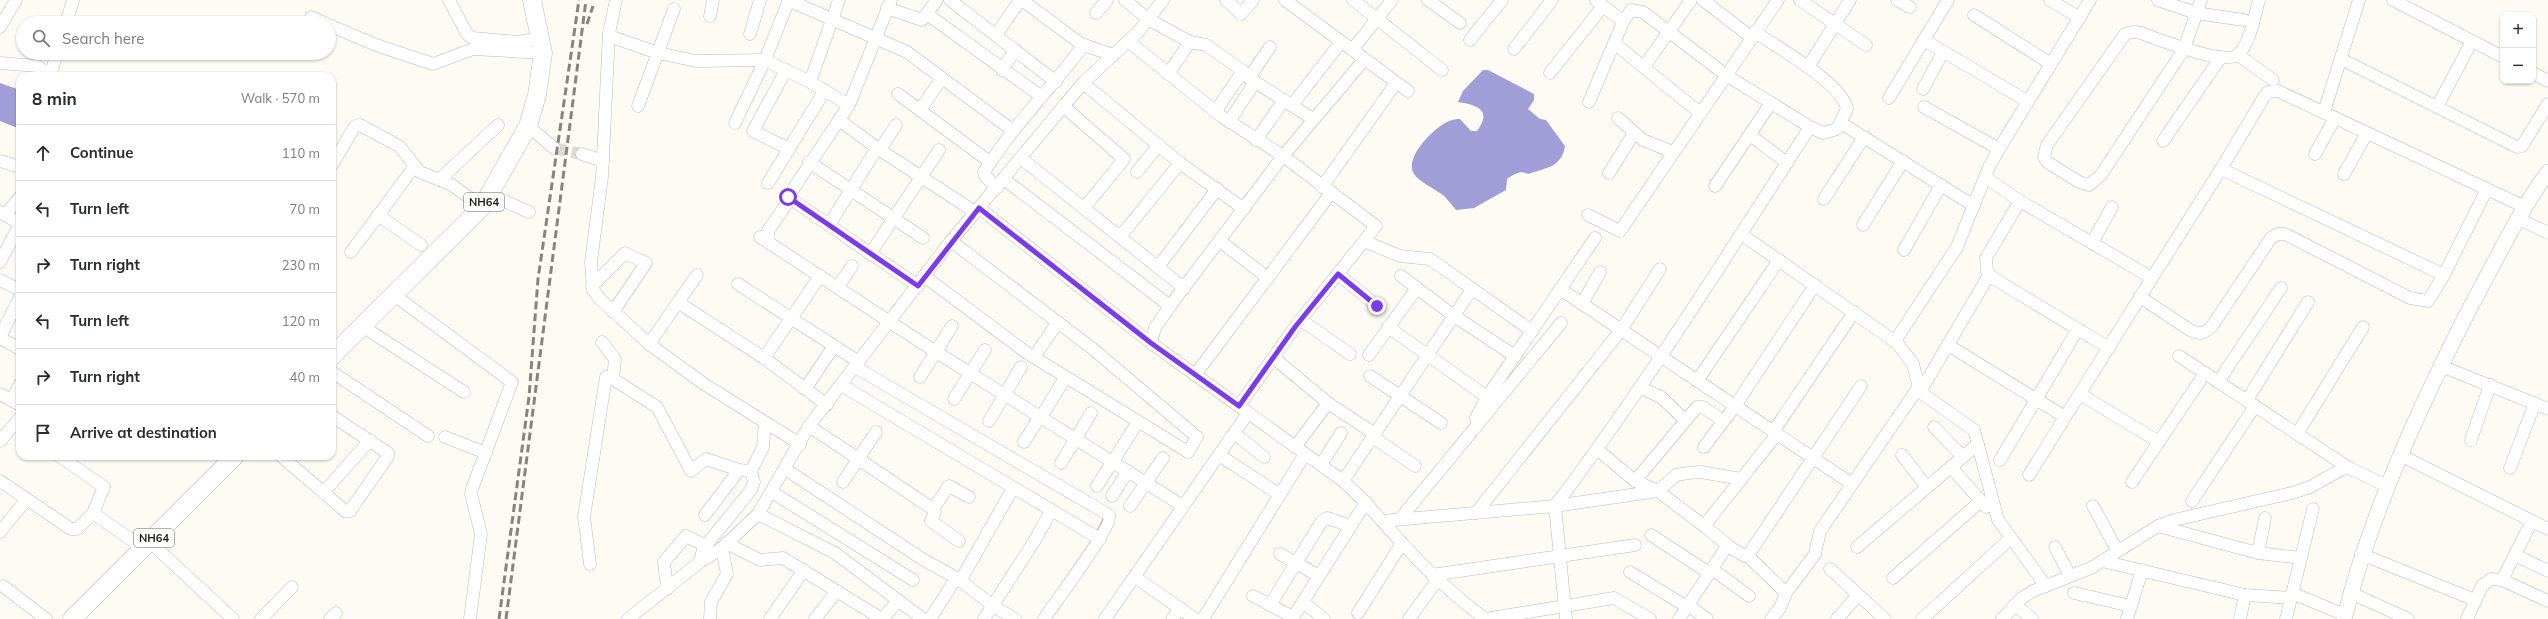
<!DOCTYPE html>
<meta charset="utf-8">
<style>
body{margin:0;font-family:Mulish,sans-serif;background:#f7f7f7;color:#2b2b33}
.controls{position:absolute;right:12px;top:12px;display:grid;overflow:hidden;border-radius:8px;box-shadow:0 1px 3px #0004}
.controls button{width:36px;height:36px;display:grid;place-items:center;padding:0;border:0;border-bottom:1px solid #e1e1e2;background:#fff;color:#2b2b33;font:20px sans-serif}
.stop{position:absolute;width:12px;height:12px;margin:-9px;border:3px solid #7c3aed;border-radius:50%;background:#fff}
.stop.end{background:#7c3aed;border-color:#fff;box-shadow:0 1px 4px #0008}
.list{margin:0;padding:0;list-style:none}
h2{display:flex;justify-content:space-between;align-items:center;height:52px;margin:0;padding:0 16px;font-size:17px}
h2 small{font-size:13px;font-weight:400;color:#7c7c81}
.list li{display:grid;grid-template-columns:26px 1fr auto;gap:12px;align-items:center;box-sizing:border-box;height:56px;padding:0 16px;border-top:1px solid #e1e1e2}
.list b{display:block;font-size:15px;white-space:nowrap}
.list em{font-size:13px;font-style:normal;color:#7c7c81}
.icon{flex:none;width:22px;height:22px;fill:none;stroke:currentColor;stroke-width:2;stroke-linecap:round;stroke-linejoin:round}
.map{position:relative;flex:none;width:2548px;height:619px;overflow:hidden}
.search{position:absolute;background:#fff;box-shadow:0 1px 3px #0004;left:16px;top:16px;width:320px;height:44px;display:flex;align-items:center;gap:10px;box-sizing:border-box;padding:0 14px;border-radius:22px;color:#7c7c81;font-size:15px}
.panel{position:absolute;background:#fff;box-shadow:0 1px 3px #0004;left:16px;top:72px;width:320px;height:388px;border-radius:12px}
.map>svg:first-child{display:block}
</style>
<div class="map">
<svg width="2548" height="619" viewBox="0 0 2548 619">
<rect width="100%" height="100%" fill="#fefbf5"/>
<g fill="#a19dd6">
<path d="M1483,70h5l46,24v6l-6,9 12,10 6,1 19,26c-3,21 -19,22 -37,28 -8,-4 -13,0 -21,5l-1,11 -32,18 -18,2c-4,-5 -8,-10 -12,-14 -7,-6 -26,-15 -30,-22 -8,-12 8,-32 17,-40 7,-7 18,-16 29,-15l11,12h6c16,-22 -1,-26 -19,-29l5,-11z"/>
<path d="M0,83l20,7v39l-20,-8z"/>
</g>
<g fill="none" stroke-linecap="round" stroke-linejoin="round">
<path stroke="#dddad4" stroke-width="12" stroke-dasharray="12 6" stroke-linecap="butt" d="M554,148l28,6"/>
<defs>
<g id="minor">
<path d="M449,0l18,34 6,4 45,4 22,-4"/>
<path d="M616,0l-7,33 -7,144 -11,85 2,28 7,9 49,45 55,40 96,60"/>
<path d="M788,0l119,52 105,78"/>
<path d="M891,0l-42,105 -61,92 130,89"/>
<path d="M950,0l106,82"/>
<path d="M1022,0l59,44 32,11"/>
<path d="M1125,0l23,19 42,23 16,3 37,26 6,7 64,41"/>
<path d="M1226,0l15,14 12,-14"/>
<path d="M1285,0l123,91"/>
<path d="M1353,0l89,70"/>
<path d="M1428,0l32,23"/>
<path d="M1596,0l27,22"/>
<path d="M1703,0l48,37"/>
<path d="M1800,0l66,45"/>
<path d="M1897,0l13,7"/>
<path d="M2050,0l30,18"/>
<path d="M2158,0l38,13 48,7"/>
<path d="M2201,0l-17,49 -83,126 -12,10 -10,-3 -32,-20 -3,-5 3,-12 78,-111c10,-5 19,0 29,4 15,5 73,28 85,16 12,-14 15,-37 20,-54"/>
<path d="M2393,0l110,57"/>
<path d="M887,8l35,12 15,-20"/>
<path d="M1096,13l11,-13"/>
<path d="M927,14l115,83"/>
<path d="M1974,15l77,49"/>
<path d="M710,16l3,-16"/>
<path d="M311,17l14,6"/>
<path d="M66,23l7,-23"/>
<path d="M329,25l47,20 57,19 40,-15 70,4"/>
<path d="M0,27l16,-27"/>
<path d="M750,34l10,-34"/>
<path d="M996,35l24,-35"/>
<path d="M609,36l49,17 38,8 69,-1 45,22 39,23"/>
<path d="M1470,40l32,-40"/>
<path d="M1924,40l103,61"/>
<path d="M1128,41l93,75 62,40 93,70 -81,101 -56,79"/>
<path d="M1614,43l86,70"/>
<path d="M1514,49l38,-49"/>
<path d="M1352,50l40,-50"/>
<path d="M2238,55l35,25"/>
<path d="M2341,59l176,88 5,-1 26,-42"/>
<path d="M0,63l37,3 14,10"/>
<path d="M1644,67l47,-67"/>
<path d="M1808,67l42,-67"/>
<path d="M786,70l-33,61 36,18"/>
<path d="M1002,70l13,-20"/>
<path d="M1550,73l53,-67"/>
<path d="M2533,73l15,8"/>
<path d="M1168,74l22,-32"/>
<path d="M50,76l7,-23"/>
<path d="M1249,78l21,-31"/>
<path d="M810,82l29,-82"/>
<path d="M1083,83l97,80 64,46"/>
<path d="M1923,89l20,-37"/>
<path d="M898,94l92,68"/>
<path d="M1889,98l59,-98"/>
<path d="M1589,102l34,-80 8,-12 12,2 83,63 84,52 13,6 14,-4 10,-20c-4,-25 -70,-62 -92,-77"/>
<path d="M1292,105l49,-63"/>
<path d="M638,106l36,-97"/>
<path d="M1063,106l61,53 -40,49"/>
<path d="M1924,107l75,42"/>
<path d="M2437,107l35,-66"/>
<path d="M920,110l22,-32"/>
<path d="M1215,112l28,-41"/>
<path d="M2324,112l35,-112"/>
<path d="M1618,118l25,22 30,12"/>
<path d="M839,120l41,30 95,62"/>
<path d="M1229,122l26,-40"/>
<path d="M735,123l30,-63 24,-60"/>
<path d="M1841,123l133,83"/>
<path d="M528,126l26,22"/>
<path d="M1750,135l37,28"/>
<path d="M1256,140l28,-40"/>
<path d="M2163,141l58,-84"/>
<path d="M880,150l16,-25"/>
<path d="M582,154l21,7"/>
<path d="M2315,154l20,-36"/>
<path d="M1022,159l162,129"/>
<path d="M0,161l20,6"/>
<path d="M809,162l114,76"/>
<path d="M332,165l23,-39 5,-1 39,21 21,26 32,13 30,22"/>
<path d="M2221,169l223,106"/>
<path d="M1137,172l22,-27"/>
<path d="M1609,173l25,-40"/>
<path d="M2344,174l23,-41"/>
<path d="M1985,177l35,24 132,77 69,-109 43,-72 4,-5 10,-1 245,115"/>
<path d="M1004,179l166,127"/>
<path d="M439,180l59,-55"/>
<path d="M768,183l57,-93"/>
<path d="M1715,186l56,-83"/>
<path d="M1322,187l74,-104"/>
<path d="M997,188l-12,-12 -1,-4c29,-46 67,-84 100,-127"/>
<path d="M489,194l40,18"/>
<path d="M1824,199l40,-62"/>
<path d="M2020,201l-34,57 1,14 6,6 116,70"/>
<path d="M979,208l172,135 192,138c22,19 39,41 59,62 25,28 53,53 83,76"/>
<path d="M0,212l17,10 2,4 -19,36"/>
<path d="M5,215l15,-18"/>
<path d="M378,215l43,30"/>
<path d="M1588,215l32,16 158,-231"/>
<path d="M2517,218l31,15"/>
<path d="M829,225l48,-77"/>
<path d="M1863,225l40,-64"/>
<path d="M1741,234l156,109 16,21 7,28 54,38 24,90 48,66"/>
<path d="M760,237l176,115 247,154"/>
<path d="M1120,237l60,-74"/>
<path d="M1220,241l48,37"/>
<path d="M1364,241l36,15 30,3 102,72"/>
<path d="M769,243l-1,-12 22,-32"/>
<path d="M2092,243l20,-36"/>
<path d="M1904,250l37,-65"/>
<path d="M351,252l63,-85"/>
<path d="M870,254l69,-104"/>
<path d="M1158,267l59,-78"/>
<path d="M1338,274l39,32"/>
<path d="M924,276l103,77 161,99 9,-15 -104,-88 -142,-108"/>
<path d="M1401,276l53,40 61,40"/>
<path d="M0,280l20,10"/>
<path d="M738,284l121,78"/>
<path d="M592,286l33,-33 21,10 -33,49"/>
<path d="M838,287l14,-21"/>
<path d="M1560,289l292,195"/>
<path d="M394,295l118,87 -40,107 -1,5 10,40 -11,85"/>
<path d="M2140,297l50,33c10,5 14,4 22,-4l59,-88 7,-4h7l125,64 18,3 16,-26 43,-86"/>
<path d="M679,303l85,55 63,47"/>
<path d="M1582,304l18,-32"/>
<path d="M1301,320l49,34"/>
<path d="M362,326l102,66"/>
<path d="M1388,327l99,70"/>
<path d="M0,337l20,-40"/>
<path d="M0,338l20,11"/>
<path d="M1895,341l62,-94 32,-80 10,-18 91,-149"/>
<path d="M602,342l13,17 -2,20"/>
<path d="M1151,343l4,-15 15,-22 113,-150 81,-96"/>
<path d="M649,344l48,-69"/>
<path d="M1948,345l117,72"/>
<path d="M1369,355l48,-67"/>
<path d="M2179,356l170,112"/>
<path d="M1034,357l24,-35"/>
<path d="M764,358l56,-82"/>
<path d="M1274,358l54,45 47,31"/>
<path d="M2441,366l107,43"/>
<path d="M855,367l254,148c5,10 -56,90 -65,104"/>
<path d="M332,372l96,64"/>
<path d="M1195,375l136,-182"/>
<path d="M1370,376l71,47"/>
<path d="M920,377l32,-51"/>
<path d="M1697,381l82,-121"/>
<path d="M2218,382l63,-94"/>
<path d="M841,385l259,154"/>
<path d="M1641,388l20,9 24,23"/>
<path d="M805,389l29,-43"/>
<path d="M1920,392l69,-117"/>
<path d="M0,394l20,11"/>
<path d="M2080,394l79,48"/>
<path d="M954,399l31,-49"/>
<path d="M12,400l8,-16"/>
<path d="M2247,400l61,-98"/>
<path d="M1041,417l24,-39"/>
<path d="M1476,418l11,-21 108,-159"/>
<path d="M989,421l32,-54"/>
<path d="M809,426l124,83 2,3 -4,9 28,20"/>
<path d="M1934,427l29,30"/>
<path d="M1773,432l81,-120"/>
<path d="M1234,433l30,24"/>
<path d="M2297,434l66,-107"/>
<path d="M445,437l41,16"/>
<path d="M1373,437l42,29"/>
<path d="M2471,440l19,-55"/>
<path d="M0,441l20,-23"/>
<path d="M1024,442l16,-26"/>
<path d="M1295,447l33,-44"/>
<path d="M1704,447l31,-41 80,-121"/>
<path d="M1598,450l37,31 23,10 46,35"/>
<path d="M1219,455l61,40"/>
<path d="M1902,455l25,32"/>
<path d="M2400,455l148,74"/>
<path d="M59,456l45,31 -11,26"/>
<path d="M281,456l64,55h5l38,-55v-3l-56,-37"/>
<path d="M2000,460l78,-131"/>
<path d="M1061,463l30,-50"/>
<path d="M1321,465l20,-32"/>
<path d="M1951,467l35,40"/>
<path d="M2510,468l25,-65"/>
<path d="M785,469l139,91 36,20 33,26 22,13"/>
<path d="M2029,475l123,-197"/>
<path d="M0,481l71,48h6l16,-16 50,35"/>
<path d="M1343,481l129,-192"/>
<path d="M1635,481l62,-74h6l20,14"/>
<path d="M843,482l33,-50"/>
<path d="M2132,482l73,-109"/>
<path d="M1097,486l41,-64"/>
<path d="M772,492l141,88"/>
<path d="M323,493l47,-53"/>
<path d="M1112,496l16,-25"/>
<path d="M2192,501l63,-95"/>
<path d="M1130,506l33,-48"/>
<path d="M2093,506l24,44"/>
<path d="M933,509l16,-23 20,11"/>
<path d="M1476,513l145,-183 39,-61"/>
<path d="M758,514l77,39 88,66"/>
<path d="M705,515l34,-45"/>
<path d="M1400,519l161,-196"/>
<path d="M1382,521l173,-15 103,-15 18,-16 12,-2 13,-1 40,7"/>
<path d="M2158,526l100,27 43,5"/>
<path d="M0,532l27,-33"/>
<path d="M1651,535l58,38"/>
<path d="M150,542l83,77"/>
<path d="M726,543l34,17 23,-2 99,61 16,-18"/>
<path d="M1729,546l-25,-20 73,-92"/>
<path d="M1857,547l121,-103"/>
<path d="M2055,547l15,29"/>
<path d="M2258,553l7,-35"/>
<path d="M1280,554l39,22"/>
<path d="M2361,554l114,46"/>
<path d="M2515,555l33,16"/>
<path d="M1748,556l38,37"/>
<path d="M2102,561l143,34 46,3"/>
<path d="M700,562l3,-13 48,-59 3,-8 -3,-11 12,-24 2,-24"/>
<path d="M590,564l-6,-47 22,-140 7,2 44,28 34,64 15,-12 33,11 12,1"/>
<path d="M1712,569l37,27"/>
<path d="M1830,569l55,50"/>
<path d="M1630,572l57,35"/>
<path d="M1432,575l203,-30"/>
<path d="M1135,577l60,42"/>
<path d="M1893,578l88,-77"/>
<path d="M2502,580l30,-59"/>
<path d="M3,586l43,33"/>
<path d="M667,589l-3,-27 22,-26 20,10"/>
<path d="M2074,593l57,13"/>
<path d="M2292,593l53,22"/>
<path d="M2351,593l57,26"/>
<path d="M1253,596l40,21"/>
<path d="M1303,602l21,17"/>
<path d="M1270,605l52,-84 5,-3 24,8"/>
<path d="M1688,605l19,14"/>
<path d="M2015,605l17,14"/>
<path d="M1358,613l44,-70"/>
<path d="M261,619l31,-32"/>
<path d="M330,619l6,-6"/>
<path d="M628,619l72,-57 22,-14 36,-34 51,-88 142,-185 132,-158 56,-52 24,-31"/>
<path d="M710,619l1,-17 16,-28 -5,-26"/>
<path d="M770,619l34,-49"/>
<path d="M815,619l22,-28"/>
<path d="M930,619l23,-36 9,-5 51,-90"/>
<path d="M984,619l51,-79 16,-29"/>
<path d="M1105,619l143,-206"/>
<path d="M1172,619l8,-11"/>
<path d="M1203,619l102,-165"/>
<path d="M1292,619l74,-117"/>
<path d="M1409,619l29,-40"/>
<path d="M1485,619l129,-21 36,21"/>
<path d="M1566,619l-11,-113c92,-122 172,-251 255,-379"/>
<path d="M1679,619l48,-73 18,10 4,-2 112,-168"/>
<path d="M1771,619l9,-11 6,-15 29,-39 5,-23 98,-143"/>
<path d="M1837,619l21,-24"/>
<path d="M1922,619l89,-81"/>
<path d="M2002,619l20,-21 11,-7 58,-23 67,-42 16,-6 118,-27 18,-6 32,-18 7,-1 38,18"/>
<path d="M2127,619l15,-49"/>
<path d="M2240,619l5,-24"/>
<path d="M2286,619l27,-110"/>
<path d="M2467,619l15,-33 9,-7 11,1 46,21"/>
</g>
<path id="major" d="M2344,619c28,-109 75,-211 126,-311 25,-46 47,-93 78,-136"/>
<g id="highway">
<path d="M332,356l150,-149 46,-81 9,-31 6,-42 -11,-53"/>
<path d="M72,619l163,-163"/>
</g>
</defs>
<use href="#minor" stroke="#bebbb5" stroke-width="13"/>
<use href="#major" stroke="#bebbb5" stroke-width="16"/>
<use href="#highway" stroke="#bebbb5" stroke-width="19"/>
<use href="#minor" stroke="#fff" stroke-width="12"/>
<use href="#major" stroke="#fff" stroke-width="15"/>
<use href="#highway" stroke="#fff" stroke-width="18"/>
<g stroke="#868480" stroke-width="3" stroke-dasharray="8 4" stroke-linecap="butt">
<path d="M587,24l6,-18"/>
<path d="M499,619l30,-222 9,-118 41,-279"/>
<path d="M506,619l80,-619"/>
</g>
</g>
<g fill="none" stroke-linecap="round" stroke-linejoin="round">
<path stroke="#7c3aed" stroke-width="5" d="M788,197l130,89 61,-78 172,135 88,63 56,-79 43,-53 39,32"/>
</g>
<g text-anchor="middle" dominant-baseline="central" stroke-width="4" stroke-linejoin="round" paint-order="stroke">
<g fill="#fff" stroke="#62625f" stroke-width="1">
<rect x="464" y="193" width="40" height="18" rx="3"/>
<rect x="134" y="529" width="40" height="18" rx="3"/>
</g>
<g font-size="11" font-weight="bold" fill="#1f1e1b">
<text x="484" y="202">NH64</text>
<text x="154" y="538">NH64</text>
</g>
</g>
</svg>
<div class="controls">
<button>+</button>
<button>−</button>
</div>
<div class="stop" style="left:788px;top:197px"></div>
<div class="stop end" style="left:1377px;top:306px"></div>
<div class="search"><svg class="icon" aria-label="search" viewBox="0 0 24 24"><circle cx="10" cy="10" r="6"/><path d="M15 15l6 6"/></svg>Search here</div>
<section class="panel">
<h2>8 min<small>Walk · 570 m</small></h2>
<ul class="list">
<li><svg class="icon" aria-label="ahead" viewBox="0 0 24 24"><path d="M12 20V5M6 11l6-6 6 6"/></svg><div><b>Continue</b></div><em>110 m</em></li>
<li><svg class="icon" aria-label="left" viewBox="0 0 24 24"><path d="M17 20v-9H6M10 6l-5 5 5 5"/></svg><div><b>Turn left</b></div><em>70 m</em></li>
<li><svg class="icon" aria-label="right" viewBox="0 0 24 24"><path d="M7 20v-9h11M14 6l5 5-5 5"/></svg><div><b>Turn right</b></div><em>230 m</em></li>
<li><svg class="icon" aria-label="left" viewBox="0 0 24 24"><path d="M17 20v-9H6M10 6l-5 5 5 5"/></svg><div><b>Turn left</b></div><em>120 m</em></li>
<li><svg class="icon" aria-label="right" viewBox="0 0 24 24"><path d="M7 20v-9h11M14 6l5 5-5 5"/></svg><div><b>Turn right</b></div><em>40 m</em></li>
<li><svg class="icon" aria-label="arrive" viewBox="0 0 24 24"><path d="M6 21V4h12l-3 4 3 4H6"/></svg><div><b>Arrive at destination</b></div></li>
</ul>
</section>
</div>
